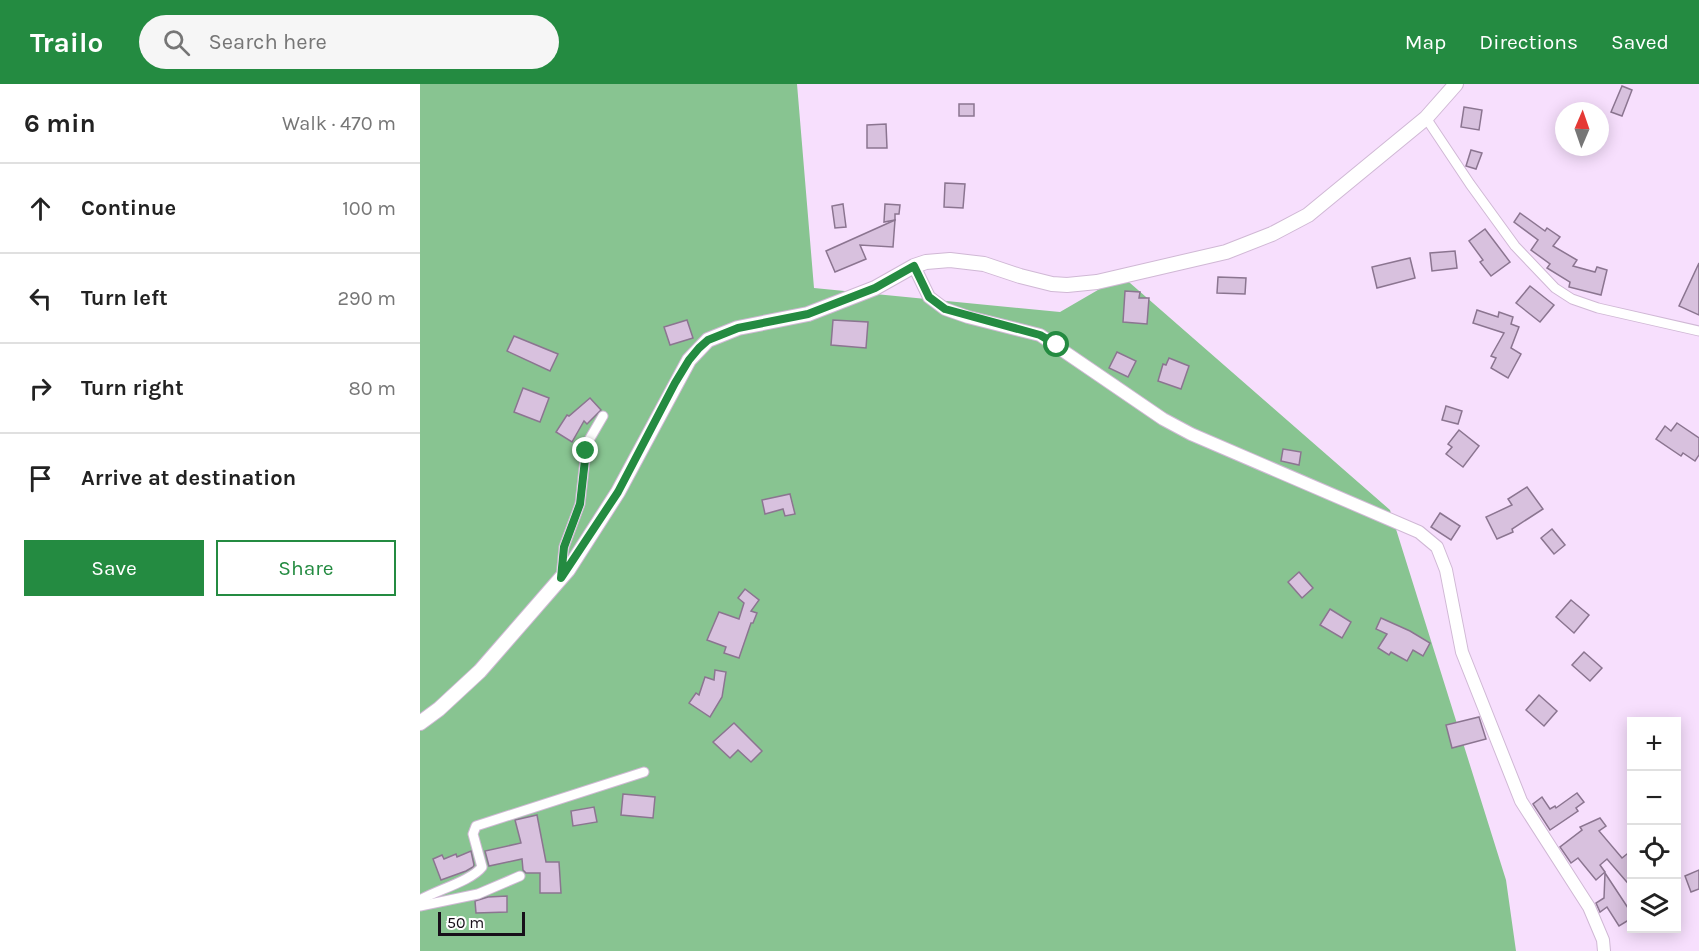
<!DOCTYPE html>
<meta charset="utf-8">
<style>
body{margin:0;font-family:Karla,sans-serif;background:#f6f6f6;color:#222}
.controls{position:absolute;right:18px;bottom:18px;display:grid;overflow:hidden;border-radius:0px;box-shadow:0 3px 15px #0003}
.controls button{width:54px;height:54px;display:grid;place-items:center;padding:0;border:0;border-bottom:2px solid #e0e0e0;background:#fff;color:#222;font:30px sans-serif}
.compass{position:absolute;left:1135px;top:18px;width:54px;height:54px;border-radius:50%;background:#fff;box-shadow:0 3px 15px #0003;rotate:2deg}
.scale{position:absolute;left:18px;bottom:15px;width:87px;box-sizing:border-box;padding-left:6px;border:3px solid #18101a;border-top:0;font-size:16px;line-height:21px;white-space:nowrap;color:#18101a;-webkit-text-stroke:4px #fff;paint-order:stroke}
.stop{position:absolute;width:18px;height:18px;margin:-14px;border:4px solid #248b41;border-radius:50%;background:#fff}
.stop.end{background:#248b41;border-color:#fff;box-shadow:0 2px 6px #0008}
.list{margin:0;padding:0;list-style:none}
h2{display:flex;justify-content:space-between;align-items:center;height:78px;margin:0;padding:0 24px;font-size:26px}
h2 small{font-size:20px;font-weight:400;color:#767676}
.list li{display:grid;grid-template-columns:39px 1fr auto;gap:18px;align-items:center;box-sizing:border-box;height:90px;padding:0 24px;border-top:2px solid #e0e0e0}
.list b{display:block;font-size:22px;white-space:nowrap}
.list em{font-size:20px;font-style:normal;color:#767676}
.actions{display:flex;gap:12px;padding:18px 24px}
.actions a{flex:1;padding:14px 0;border:2px solid #248b41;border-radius:0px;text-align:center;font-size:21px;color:#248b41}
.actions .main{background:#248b41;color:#fff}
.icon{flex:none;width:33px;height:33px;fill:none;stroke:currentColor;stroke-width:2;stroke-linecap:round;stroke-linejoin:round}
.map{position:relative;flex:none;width:1279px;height:867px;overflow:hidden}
header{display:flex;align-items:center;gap:36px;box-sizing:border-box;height:84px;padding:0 30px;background:#248b41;color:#fff}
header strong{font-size:28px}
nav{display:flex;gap:33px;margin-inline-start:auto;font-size:21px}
.search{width:420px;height:54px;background:#f6f6f6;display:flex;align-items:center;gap:15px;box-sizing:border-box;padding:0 21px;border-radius:33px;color:#767676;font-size:22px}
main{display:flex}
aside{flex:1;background:#fff}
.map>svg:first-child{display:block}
</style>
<header>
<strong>Trailo</strong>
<div class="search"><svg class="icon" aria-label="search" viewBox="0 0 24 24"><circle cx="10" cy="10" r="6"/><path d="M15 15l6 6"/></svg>Search here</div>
<nav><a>Map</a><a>Directions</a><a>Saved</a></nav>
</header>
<main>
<aside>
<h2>6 min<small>Walk · 470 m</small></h2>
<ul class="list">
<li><svg class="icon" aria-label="ahead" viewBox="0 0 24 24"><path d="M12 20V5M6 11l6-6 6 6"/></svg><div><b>Continue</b></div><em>100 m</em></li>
<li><svg class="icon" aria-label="left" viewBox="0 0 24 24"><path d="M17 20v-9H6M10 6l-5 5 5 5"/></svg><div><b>Turn left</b></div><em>290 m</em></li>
<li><svg class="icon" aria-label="right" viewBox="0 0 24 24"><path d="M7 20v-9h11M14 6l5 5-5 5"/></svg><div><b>Turn right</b></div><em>80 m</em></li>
<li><svg class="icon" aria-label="arrive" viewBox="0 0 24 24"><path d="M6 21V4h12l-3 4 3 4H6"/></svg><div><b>Arrive at destination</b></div></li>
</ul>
<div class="actions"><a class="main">Save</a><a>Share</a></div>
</aside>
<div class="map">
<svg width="1279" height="867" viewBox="0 0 1279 867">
<rect width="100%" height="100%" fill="#f7dffd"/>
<path fill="#88c491" d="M0,0h377l17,204 246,24 62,-36 268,234 116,370 10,71h-1096z"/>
<g fill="#d8c1de" stroke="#8b7590" stroke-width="1.5">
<path d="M1202,2l10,4 -10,26 -11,-4z"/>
<rect x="539" y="20" width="15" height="12"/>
<path d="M1044,23l18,3 -3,20 -18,-3z"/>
<path d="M466,40l1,24h-20v-23z"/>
<path d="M1051,66l11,3 -6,16 -10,-3z"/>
<path d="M525,99l20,1 -2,24 -19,-1z"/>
<path d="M423,120l3,23 -11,1 -3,-22z"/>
<path d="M465,120l15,1 -1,9h-4v6l-11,2z"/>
<path d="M1100,129l25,18 2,-3 13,9 -7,9 24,14 -4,6 22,6 2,-5 10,3 -6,25 -32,-8 1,-5 -23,-14 3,-4 -19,-14 7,-10 -24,-18z"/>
<path d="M475,136l-2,27 -33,-2 6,14 -31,13 -9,-21z"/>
<path d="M1065,145l25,33 -19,14 -11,-14 3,-2 -14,-19z"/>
<path d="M1035,167l2,17 -25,3 -2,-18z"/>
<path d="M990,174l5,20 -38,10 -5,-21z"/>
<path d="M1279,179v52l-20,-9z"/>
<path d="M798,193l28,1 -1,16 -28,-1z"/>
<path d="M1110,202l24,19 -14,17 -24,-19z"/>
<path d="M705,207l15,1 -1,6h10l-2,26 -24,-2z"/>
<path d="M1057,226l21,7 1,-5 14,5 -2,7 8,3 -8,21 10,6 -13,24 -17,-10 5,-10 -5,-2 13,-23 -31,-10z"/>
<path d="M267,236l6,18 -23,7 -6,-18z"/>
<path d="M413,236l35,2 -2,26 -35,-3z"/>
<path d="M94,252l44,18 -8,17 -43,-20z"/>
<path d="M697,268l19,9 -8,16 -19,-9z"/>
<path d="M749,274l20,8 -8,23 -23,-8 5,-17 3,1z"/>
<path d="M103,304l26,10 -9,24 -26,-10z"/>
<path d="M170,314l11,12 -14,14 -3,-3 -12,21 -16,-10 11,-17 2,1z"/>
<path d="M1026,322l16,5 -4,13 -16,-4z"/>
<path d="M1257,339l22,15v17l-4,6 -12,-8 -2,3 -25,-17 9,-13 6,5z"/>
<path d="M1039,346l20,16 -16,21 -17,-13 6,-7 -4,-3z"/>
<path d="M863,365l18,3 -2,13 -18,-4z"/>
<path d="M1107,403l16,22 -31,20 1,3 -16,7 -11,-22 26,-12 -4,-6z"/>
<path d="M370,410l5,20 -10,2 -2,-7 -18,5 -3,-14z"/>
<path d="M1020,429l20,13 -9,14 -20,-13z"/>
<path d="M1132,445l13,16 -11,9 -13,-16z"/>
<path d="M879,488l14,16 -11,10 -14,-16z"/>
<path d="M325,505l14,11 -8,11 6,2 -4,10h-2l-12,35 -15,-5 2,-6 -19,-7 12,-28 20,7 5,-16 -6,-5z"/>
<path d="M1151,516l18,15 -15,18 -18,-16z"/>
<path d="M910,525l21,13 -9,16 -22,-13z"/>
<path d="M961,534l29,13 20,12 -7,13 -10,-6 -6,11 -16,-9 -2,3 -11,-7 9,-14 -11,-5z"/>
<path d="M1164,568l18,16 -12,13 -18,-16z"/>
<path d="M295,586l11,2 -4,25 -12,20 -21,-14 7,-10 3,2 6,-18 9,3z"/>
<path d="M1119,611l18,16 -13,15 -18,-16z"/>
<path d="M1059,633l7,22 -34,9 -6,-23z"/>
<path d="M314,639l28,28 -11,11 -13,-12 -8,8 -17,-16z"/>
<path d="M1157,709l7,9 -8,6 2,3 -28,19 -17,-26 9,-7 8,12 5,-3 1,2z"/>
<path d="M203,710l32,3 -2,21 -32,-3z"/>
<path d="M174,723l3,15 -24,4 -2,-15z"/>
<path d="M117,731l9,47h13l2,31h-21v-20h-14l-3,-3 -1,-11 -33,7 -4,-15 36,-8 -6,-23z"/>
<path d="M1180,734l6,8 -7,5 23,27 10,-8v38l-25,-29 -7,6 5,7 -9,8 -18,-22 -7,5 -11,-16 22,-17 -2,-3z"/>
<path d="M51,767l3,14 -1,2 -7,4 -25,9 -8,-21 9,-4 2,4 12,-5 1,3z"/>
<path d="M1279,786v19l-8,3 -6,-16z"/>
<path d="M1185,789l27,41v4l-13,8 -12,-19 -7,5 -4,-9 8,-5z"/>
<path d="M87,812v16l-31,1 -1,-12 13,-4z"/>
</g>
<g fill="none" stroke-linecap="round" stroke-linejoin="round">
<defs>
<g id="minor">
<path d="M1006,34l44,66 45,62 40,42 17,11 26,9 101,23"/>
<path d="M141,494l3,-31 16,-43 6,-53 3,-11 14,-24"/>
<path d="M0,816c17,-10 51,-19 62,-33l-9,-33 3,-8 168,-54"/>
<path d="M0,822l58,-12 42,-18"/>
</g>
<path id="tertiary" d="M494,182l15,31 16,12 23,8 72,18 123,84 28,15 228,98 18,15 9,23 16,82 59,149 68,106 14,33 1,11"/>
<path id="secondary" d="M0,639l19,-14 41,-38 88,-101 50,-78 71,-132 19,-20 30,-12 70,-14 67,-26 39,-22 12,-4 24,-2 34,4 36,12 32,8 15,1 30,-3 129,-30 46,-18 36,-19 118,-97 30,-34"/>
</defs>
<use href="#minor" stroke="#d0b8d5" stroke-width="11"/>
<use href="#tertiary" stroke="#d0b8d5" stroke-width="14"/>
<use href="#secondary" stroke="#d0b8d5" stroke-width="16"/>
<use href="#minor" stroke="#fff" stroke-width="9"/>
<use href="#tertiary" stroke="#fff" stroke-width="12"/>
<use href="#secondary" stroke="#fff" stroke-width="14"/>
</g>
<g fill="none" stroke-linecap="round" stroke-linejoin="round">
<path stroke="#248b41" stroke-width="8" d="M166,367l-6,53 -16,43 -3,31 57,-86 57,-109 14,-23 10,-12 9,-8 30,-12 70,-14 67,-26 39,-22 15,31 16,12 95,26 17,10"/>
</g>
</svg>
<div class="controls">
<button>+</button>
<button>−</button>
<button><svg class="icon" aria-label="locate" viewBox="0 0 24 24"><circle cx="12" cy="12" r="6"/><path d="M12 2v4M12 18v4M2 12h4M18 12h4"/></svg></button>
<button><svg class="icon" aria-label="layers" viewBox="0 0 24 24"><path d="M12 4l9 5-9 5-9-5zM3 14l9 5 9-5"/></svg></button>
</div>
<svg class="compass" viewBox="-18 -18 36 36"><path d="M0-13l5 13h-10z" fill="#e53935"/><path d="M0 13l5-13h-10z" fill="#767676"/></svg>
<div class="scale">50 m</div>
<div class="stop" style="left:637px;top:261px"></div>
<div class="stop end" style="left:166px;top:367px"></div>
</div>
</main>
